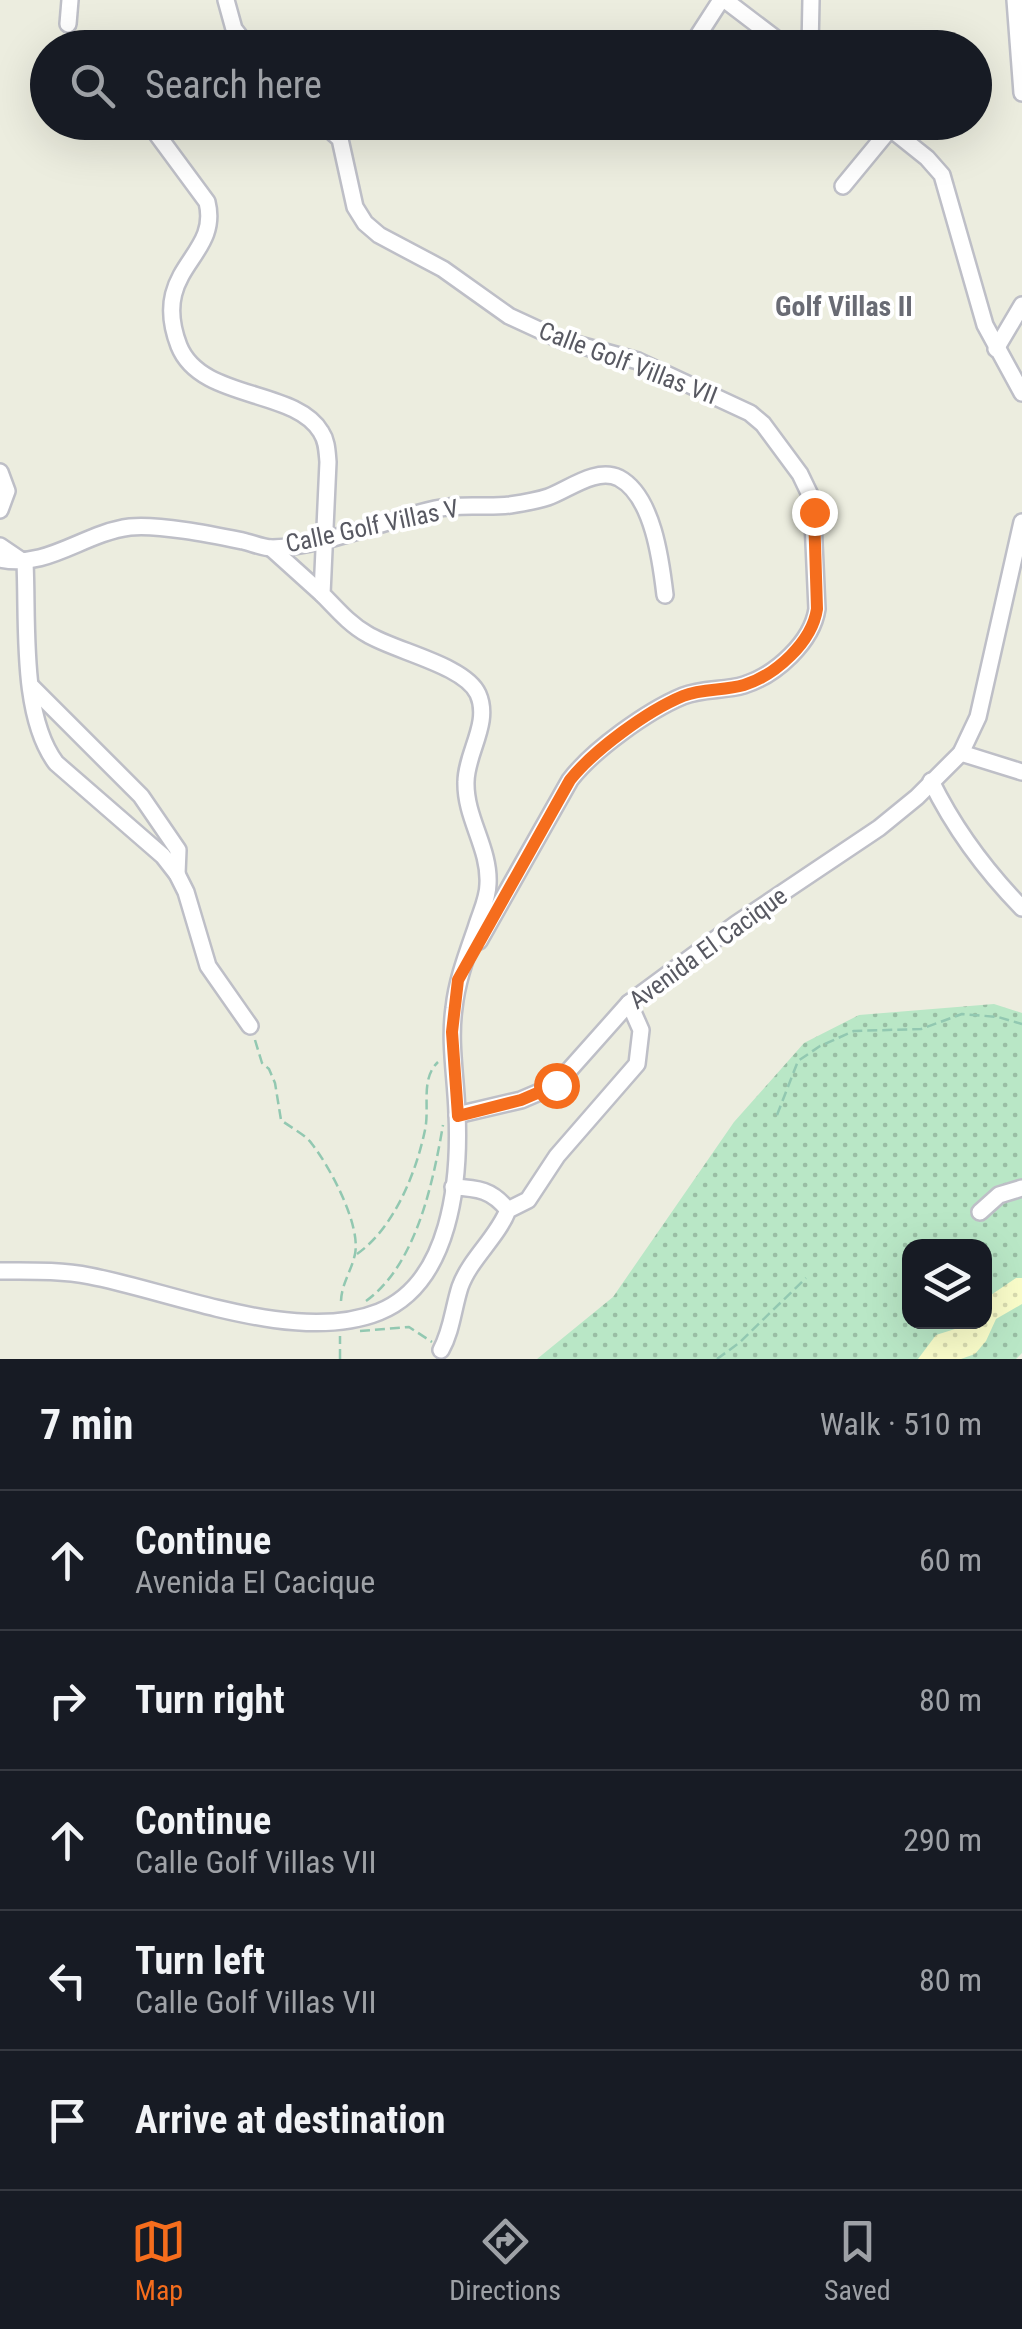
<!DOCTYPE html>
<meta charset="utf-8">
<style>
body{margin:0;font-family:"Roboto Condensed",sans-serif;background:#20242c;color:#f1f3f6}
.controls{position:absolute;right:30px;bottom:30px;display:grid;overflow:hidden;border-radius:20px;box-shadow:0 10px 40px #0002}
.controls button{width:90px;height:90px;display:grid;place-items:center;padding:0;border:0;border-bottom:2px solid #363941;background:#171b24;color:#f1f3f6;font:50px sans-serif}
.stop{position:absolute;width:30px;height:30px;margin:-22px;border:8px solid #f56d1d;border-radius:50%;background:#fff}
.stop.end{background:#f56d1d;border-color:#fff;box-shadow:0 2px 10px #0008}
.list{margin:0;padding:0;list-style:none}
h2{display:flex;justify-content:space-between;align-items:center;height:130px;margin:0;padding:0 40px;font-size:42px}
h2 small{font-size:32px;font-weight:400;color:#9ea1a6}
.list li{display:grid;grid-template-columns:65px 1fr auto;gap:30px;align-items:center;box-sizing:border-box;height:140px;padding:0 40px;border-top:2px solid #363941}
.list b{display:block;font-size:38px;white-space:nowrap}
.list p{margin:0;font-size:32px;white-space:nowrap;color:#9ea1a6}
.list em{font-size:32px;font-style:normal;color:#9ea1a6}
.icon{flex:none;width:55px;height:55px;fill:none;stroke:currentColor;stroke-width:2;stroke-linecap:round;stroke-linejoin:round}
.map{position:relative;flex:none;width:1022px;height:1359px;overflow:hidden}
.search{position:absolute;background:#171b24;box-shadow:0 10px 40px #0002;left:30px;right:30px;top:30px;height:110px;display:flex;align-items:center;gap:25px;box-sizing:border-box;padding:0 35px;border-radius:55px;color:#9ea1a6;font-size:38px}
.sheet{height:830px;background:#171b24}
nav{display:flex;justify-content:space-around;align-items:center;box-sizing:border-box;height:140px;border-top:2px solid #363941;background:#171b24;font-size:28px;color:#9ea1a6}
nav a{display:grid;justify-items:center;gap:5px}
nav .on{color:#f56d1d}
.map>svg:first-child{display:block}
</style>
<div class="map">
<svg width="1022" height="1359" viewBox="0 0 1022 1359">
<defs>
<pattern id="grass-dots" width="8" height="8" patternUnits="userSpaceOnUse" patternTransform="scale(2.5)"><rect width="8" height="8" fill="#b9e7c6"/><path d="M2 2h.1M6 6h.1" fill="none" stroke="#99bea4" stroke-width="1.8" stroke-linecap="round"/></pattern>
<pattern id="sand-dots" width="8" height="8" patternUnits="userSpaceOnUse" patternTransform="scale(2.5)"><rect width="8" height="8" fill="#fafdca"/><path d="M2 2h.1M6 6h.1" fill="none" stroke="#d8dbb0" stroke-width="1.8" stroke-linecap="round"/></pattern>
</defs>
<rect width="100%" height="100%" fill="#eceddf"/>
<path fill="url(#grass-dots)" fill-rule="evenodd" d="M994,1004l28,9v340l-6,6h-479l76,-62 121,-175 70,-79 55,-28zM910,1246h74v76h-74z"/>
<path fill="url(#sand-dots)" d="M1016,1278h6v26l-26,15 -10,22 -11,13 -14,5h-43l18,-24 19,-6 8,-7h21l1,-23z"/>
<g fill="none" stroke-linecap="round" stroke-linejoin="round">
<defs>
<g id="minor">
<path d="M226,0l8,29 15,19"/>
<path d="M725,0l63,48"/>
<path d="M1015,0l7,93"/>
<path d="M68,24l2,-24"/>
<path d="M690,48l31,-48"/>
<path d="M810,48l1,-48"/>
<path d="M321,122l19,17 15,68 10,16 14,12 64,34 66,47 52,24 77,21 112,52 13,11 37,50 12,25 5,110c-5,33 -41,66 -73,76 -20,6 -41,3 -61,11 -36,15 -90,54 -113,84l-91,161"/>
<path d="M882,122l45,36 15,17 43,150 37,68"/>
<path d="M843,186l47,-57"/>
<path d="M996,349l26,-44"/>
<path d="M0,472l7,19 -7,19"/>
<path d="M0,546l25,17c3,59 -5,152 31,200l107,93 14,18 9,18 22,74 42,60"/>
<path d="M271,548l51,46"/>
<path d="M0,559c48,10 83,-26 130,-32 29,-3 83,8 113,14 9,2 20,7 29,7 50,-1 114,-28 163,-39 25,-6 50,-1 75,-4 13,-2 26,-4 38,-8 20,-7 48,-30 71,-19 34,18 42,83 46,117"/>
<path d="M31,686l110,110 37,54 -1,24"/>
<path d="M961,753l61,19"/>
<path d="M931,781c24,49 53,88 91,127"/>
<path d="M457,1115l64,-15 35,-15 73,-82 107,-79 143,-96 38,-31 44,-44 17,-36 44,-195"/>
<path d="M453,1187c25,1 39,3 55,23"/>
<path d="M980,1212l19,-17 23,-7"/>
<path d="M0,1271c30,0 61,-1 90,5 83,16 207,69 289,36 72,-29 81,-132 78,-199 -1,-35 -8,-70 -3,-105 3,-28 13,-54 22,-80 4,-14 12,-29 12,-44 2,-36 -23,-66 -22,-102 0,-29 25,-59 12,-88 -13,-29 -84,-43 -111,-60 -18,-10 -31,-26 -45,-40l6,-132c-1,-11 -1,-21 -7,-30 -26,-44 -120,-31 -142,-86 -30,-78 42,-88 28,-144l-59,-80"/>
<path d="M441,1350c11,-20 12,-41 19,-63 10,-28 37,-49 48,-77l20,-10 29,-44 80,-92 4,-34 -12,-27"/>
</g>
</defs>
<use href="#minor" stroke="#bebfc7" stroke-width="20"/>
<g stroke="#92c8b1" stroke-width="2.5" stroke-dasharray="10 5" stroke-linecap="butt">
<path d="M255,1040l7,23 7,6 6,14 6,37c10,8 24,14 31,24 18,23 49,81 43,110 -4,19 -15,31 -14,52"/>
<path d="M777,1115l21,-54 22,-15 34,-15 67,-2 41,-15 36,3 24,7"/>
<path d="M357,1254c37,-26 59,-81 68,-124 5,-23 -5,-51 13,-68"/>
<path d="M366,1301c50,-36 67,-118 77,-176"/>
<path d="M360,1331l49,-4 23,15"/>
<path d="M340,1359v-23"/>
<path d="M717,1359l22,-16 67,-65"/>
</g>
<use href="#minor" stroke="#fff" stroke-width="15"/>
</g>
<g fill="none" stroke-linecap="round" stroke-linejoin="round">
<path stroke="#f56d1d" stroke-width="12" d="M556,1085l-35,15 -63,16 -6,-84 6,-52 112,-200c24,-30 77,-69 113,-84 20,-8 41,-5 61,-11 32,-10 68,-43 73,-76l-3,-97"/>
</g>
<g text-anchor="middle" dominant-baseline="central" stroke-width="8" stroke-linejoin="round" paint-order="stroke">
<g font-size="25" fill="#585962" stroke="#fff">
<text transform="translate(628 363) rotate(21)">Calle Golf Villas VII</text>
<text transform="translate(372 526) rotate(-12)">Calle Golf Villas V</text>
<text transform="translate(708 948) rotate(-36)">Avenida El Cacique</text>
</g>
<g font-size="28" font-weight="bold" fill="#696b74" stroke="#fff">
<text x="844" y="306">Golf Villas II</text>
</g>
</g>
</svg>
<div class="controls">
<button><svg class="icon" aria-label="layers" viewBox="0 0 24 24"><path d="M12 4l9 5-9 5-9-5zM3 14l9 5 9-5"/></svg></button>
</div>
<div class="stop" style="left:556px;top:1085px"></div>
<div class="stop end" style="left:814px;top:512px"></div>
<div class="search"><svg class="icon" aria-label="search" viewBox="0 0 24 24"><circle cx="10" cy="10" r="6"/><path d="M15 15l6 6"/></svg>Search here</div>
</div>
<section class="sheet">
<h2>7 min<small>Walk · 510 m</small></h2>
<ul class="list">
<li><svg class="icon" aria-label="ahead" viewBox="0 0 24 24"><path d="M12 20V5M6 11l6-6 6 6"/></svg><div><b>Continue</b><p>Avenida El Cacique</p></div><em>60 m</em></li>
<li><svg class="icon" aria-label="right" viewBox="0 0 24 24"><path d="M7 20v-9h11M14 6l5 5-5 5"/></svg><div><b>Turn right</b></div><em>80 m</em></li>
<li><svg class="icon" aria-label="ahead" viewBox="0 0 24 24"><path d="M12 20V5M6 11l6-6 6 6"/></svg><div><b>Continue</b><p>Calle Golf Villas VII</p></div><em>290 m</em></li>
<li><svg class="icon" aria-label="left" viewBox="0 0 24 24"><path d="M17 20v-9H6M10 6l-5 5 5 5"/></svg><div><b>Turn left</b><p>Calle Golf Villas VII</p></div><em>80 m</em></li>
<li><svg class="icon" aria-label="arrive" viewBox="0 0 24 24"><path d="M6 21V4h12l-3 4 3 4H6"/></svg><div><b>Arrive at destination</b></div></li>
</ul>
</section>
<nav>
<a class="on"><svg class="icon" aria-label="map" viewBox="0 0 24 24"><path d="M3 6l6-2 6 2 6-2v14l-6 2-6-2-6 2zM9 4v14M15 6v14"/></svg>Map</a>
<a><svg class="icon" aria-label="directions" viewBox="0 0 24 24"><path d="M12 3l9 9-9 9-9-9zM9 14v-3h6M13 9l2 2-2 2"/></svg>Directions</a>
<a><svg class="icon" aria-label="saved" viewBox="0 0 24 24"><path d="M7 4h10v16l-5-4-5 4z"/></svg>Saved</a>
</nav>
